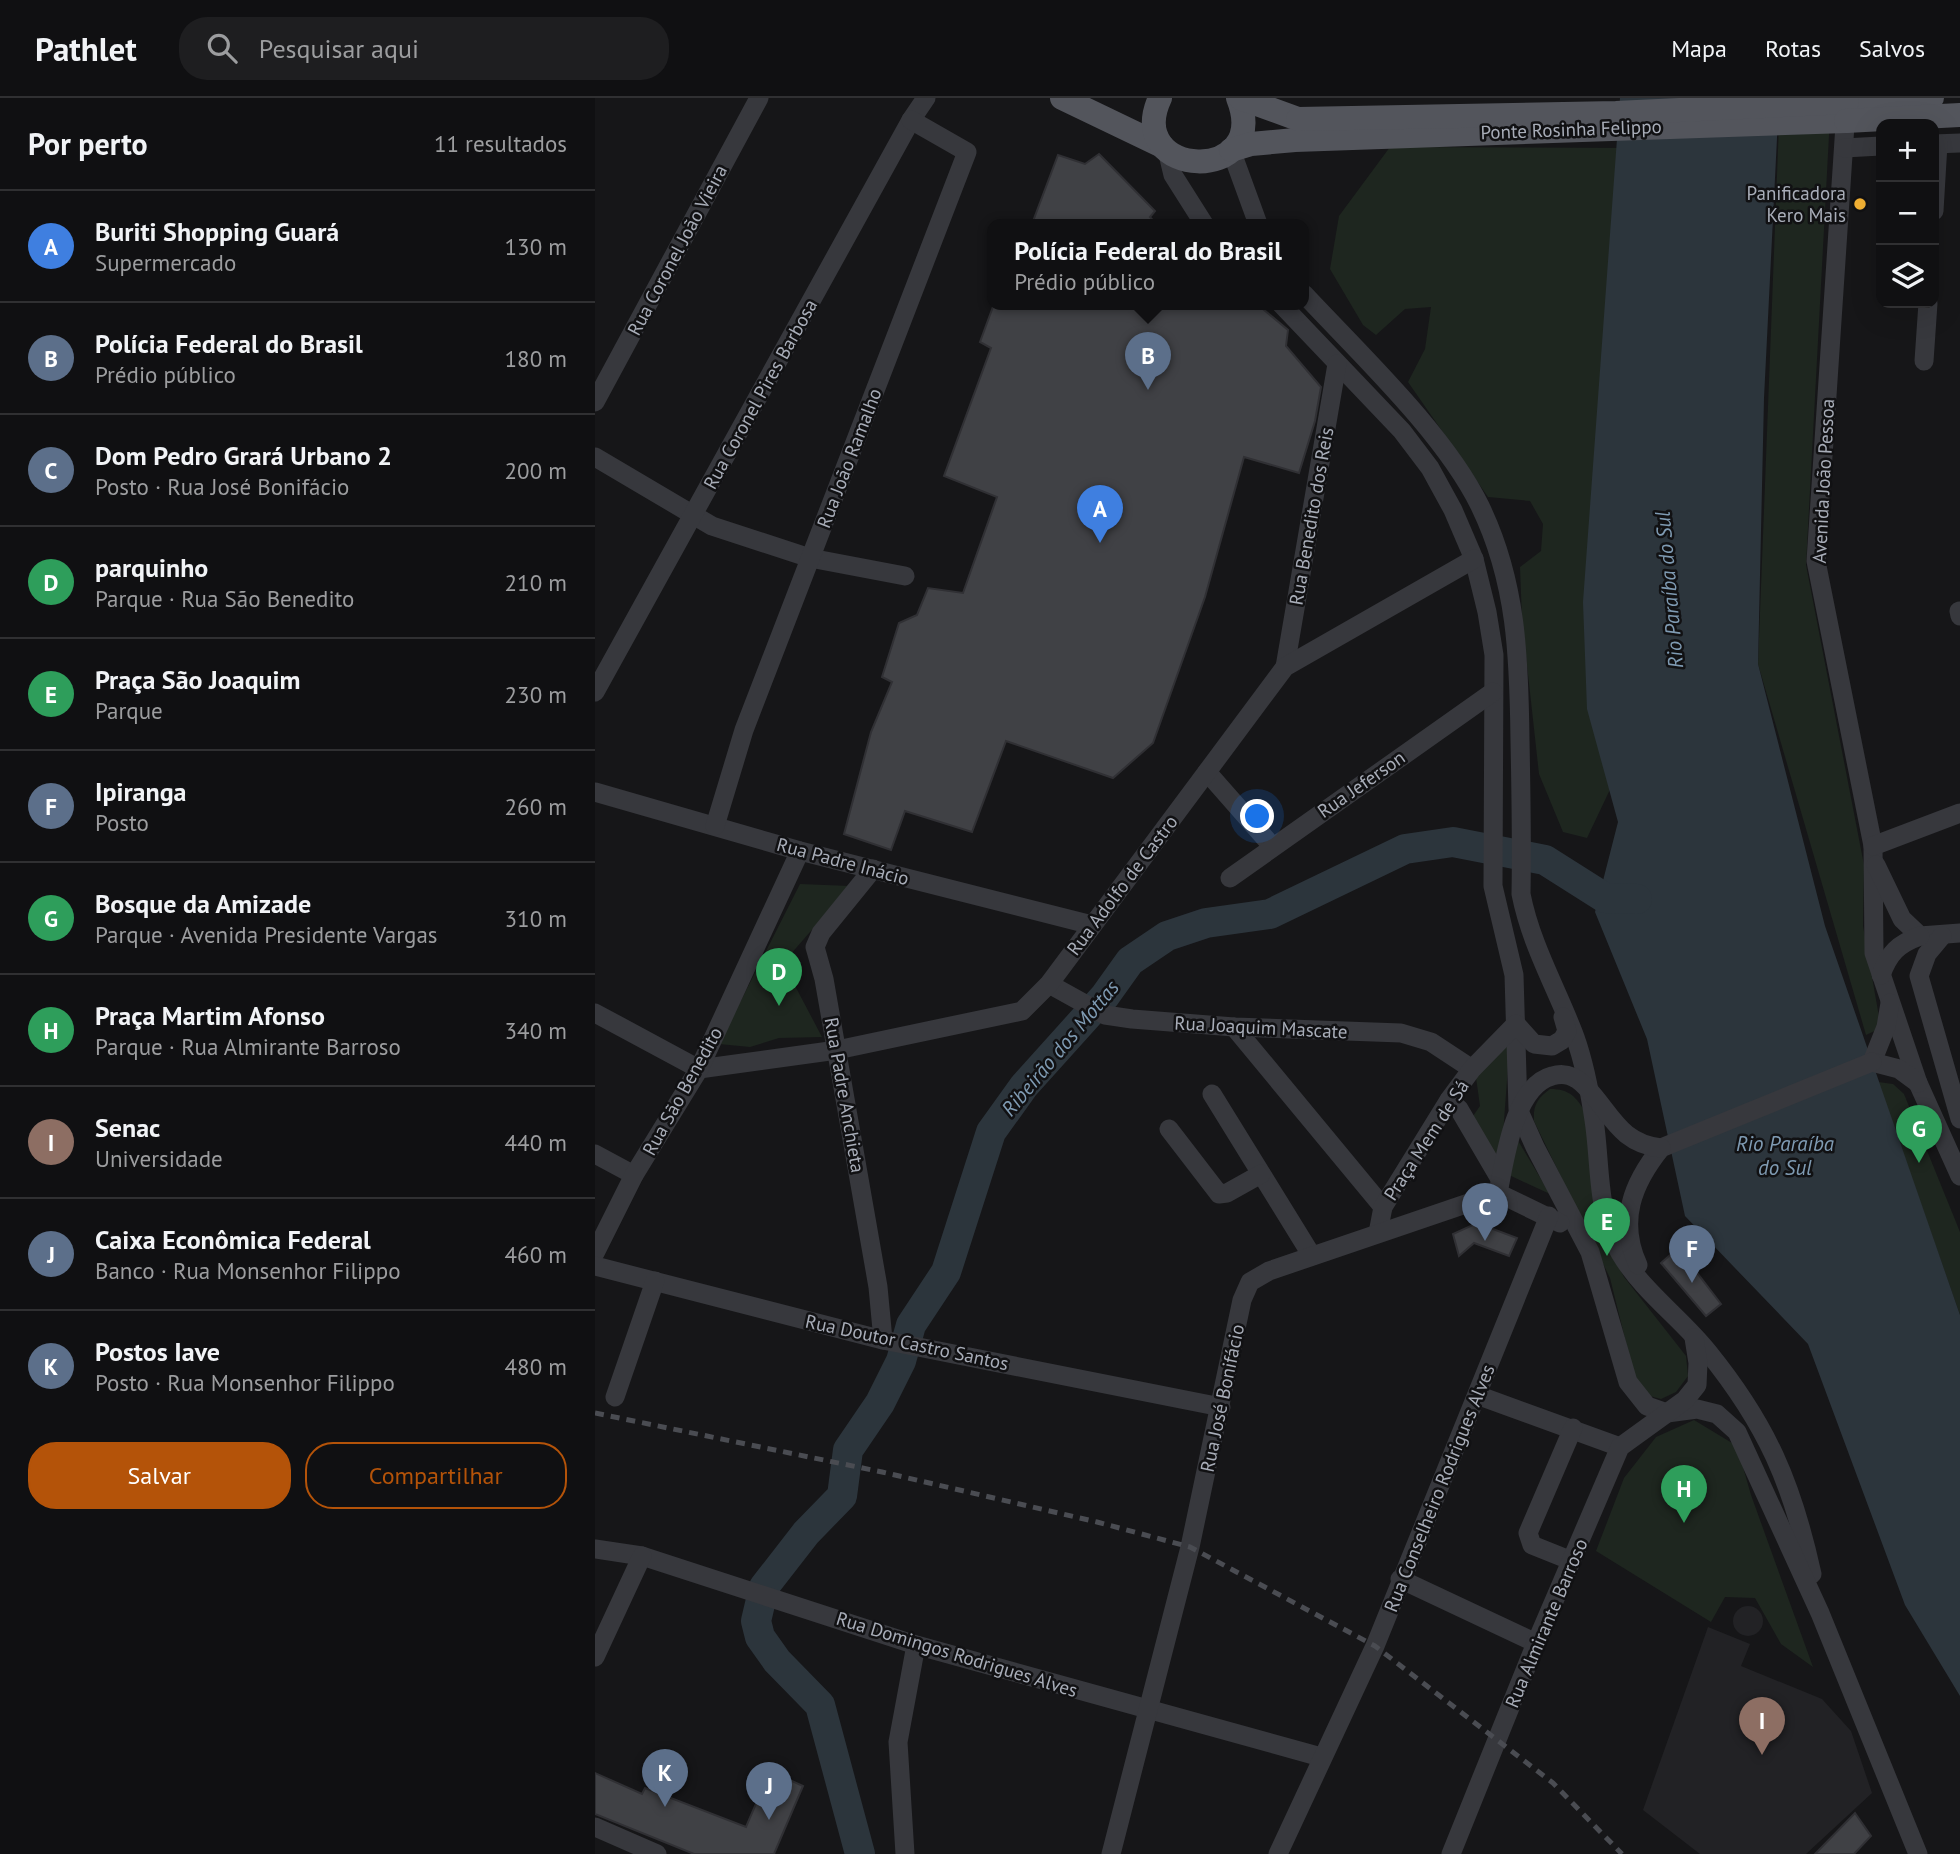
<!DOCTYPE html>
<html lang="pt">
<meta charset="utf-8">
<style>
body{margin:0;font-family:"PT Sans",sans-serif;background:#1e1e20;color:#f1f3f6}
.controls{position:absolute;right:21px;top:21px;display:grid;overflow:hidden;border-radius:14px;box-shadow:0 7px 28px #0002}
.controls button{width:63px;height:63px;display:grid;place-items:center;padding:0;border:0;border-bottom:2px solid #303032;background:#101012;color:#f1f3f6;font:35px sans-serif}
.you{position:absolute;left:663px;top:719px;width:24px;height:24px;margin:-18px;border:5px solid #fff;border-radius:50%;background:#1a73e8;box-shadow:0 0 0 10px #1a73e833}
.badge{display:grid;place-items:center;width:46px;height:46px;border-radius:50%;background:#b45309;color:#fff;font-size:23px;font-weight:700}
.pin{position:absolute;translate:-50% -58px;filter:drop-shadow(0 2px 4px #0008)}
.pin::after{content:'';position:absolute;top:37px;width:24px;height:21px;background:inherit;clip-path:polygon(0 0,100% 0,50% 100%)}
.popup{position:absolute;left:392px;top:121px;width:322px;height:91px;box-sizing:border-box;display:grid;place-content:center;border-radius:14px;background:#101012;filter:drop-shadow(0 2px 5px #0005);font-size:23px;white-space:nowrap;color:#9c9d9f}
.popup b{font-size:26px;color:#f1f3f6}
.popup::after{content:'';position:absolute;left:50%;top:100%;margin-left:-14px;border:14px solid transparent;border-top-color:#101012}
.list{margin:0;padding:0;list-style:none}
h2{display:flex;justify-content:space-between;align-items:center;height:91px;margin:0;padding:0 28px;font-size:30px}
h2 small{font-size:23px;font-weight:400;color:#9c9d9f}
.list li{display:grid;grid-template-columns:46px 1fr auto;gap:21px;align-items:center;box-sizing:border-box;height:112px;padding:0 28px;border-top:2px solid #303032}
.list b{display:block;font-size:26px;white-space:nowrap}
.list p{margin:0;font-size:23px;white-space:nowrap;color:#9c9d9f}
.list em{font-size:23px;font-style:normal;color:#9c9d9f}
.actions{display:flex;gap:14px;padding:21px 28px}
.actions a{flex:1;padding:16px 0;border:2px solid #b45309;border-radius:28px;text-align:center;font-size:24px;color:#b45309}
.actions .main{background:#b45309;color:#fff}
.icon{flex:none;width:38px;height:38px;fill:none;stroke:currentColor;stroke-width:2;stroke-linecap:round;stroke-linejoin:round}
.map{position:relative;flex:none;width:1365px;height:1756px;overflow:hidden}
header{display:flex;align-items:center;gap:42px;box-sizing:border-box;height:98px;padding:0 35px;background:#101012;border-bottom:2px solid #303032}
header strong{font-size:33px}
nav{display:flex;gap:38px;margin-inline-start:auto;font-size:24px}
.search{width:490px;height:63px;background:#1e1e20;display:flex;align-items:center;gap:18px;box-sizing:border-box;padding:0 24px;border-radius:28px;color:#9c9d9f;font-size:26px}
main{display:flex}
aside{flex:1;background:#101012}
.map>svg:first-child{display:block}
</style>
<header>
<strong>Pathlet</strong>
<div class="search"><svg class="icon" aria-label="search" viewBox="0 0 24 24"><circle cx="10" cy="10" r="6"/><path d="M15 15l6 6"/></svg>Pesquisar aqui</div>
<nav><a>Mapa</a><a>Rotas</a><a>Salvos</a></nav>
</header>
<main>
<aside>
<h2>Por perto<small>11 resultados</small></h2>
<ul class="list">
<li><span class="badge" style="background:#3f7fe0">A</span><div><b>Buriti Shopping Guará</b><p>Supermercado</p></div><em>130 m</em></li>
<li><span class="badge" style="background:#5c6f8a">B</span><div><b>Polícia Federal do Brasil</b><p>Prédio público</p></div><em>180 m</em></li>
<li><span class="badge" style="background:#5c6f8a">C</span><div><b>Dom Pedro Grará Urbano 2</b><p>Posto · Rua José Bonifácio</p></div><em>200 m</em></li>
<li><span class="badge" style="background:#2e9e5b">D</span><div><b>parquinho</b><p>Parque · Rua São Benedito</p></div><em>210 m</em></li>
<li><span class="badge" style="background:#2e9e5b">E</span><div><b>Praça São Joaquim</b><p>Parque</p></div><em>230 m</em></li>
<li><span class="badge" style="background:#5c6f8a">F</span><div><b>Ipiranga</b><p>Posto</p></div><em>260 m</em></li>
<li><span class="badge" style="background:#2e9e5b">G</span><div><b>Bosque da Amizade</b><p>Parque · Avenida Presidente Vargas</p></div><em>310 m</em></li>
<li><span class="badge" style="background:#2e9e5b">H</span><div><b>Praça Martim Afonso</b><p>Parque · Rua Almirante Barroso</p></div><em>340 m</em></li>
<li><span class="badge" style="background:#8d6e63">I</span><div><b>Senac</b><p>Universidade</p></div><em>440 m</em></li>
<li><span class="badge" style="background:#5c6f8a">J</span><div><b>Caixa Econômica Federal</b><p>Banco · Rua Monsenhor Filippo</p></div><em>460 m</em></li>
<li><span class="badge" style="background:#5c6f8a">K</span><div><b>Postos Iave</b><p>Posto · Rua Monsenhor Filippo</p></div><em>480 m</em></li>
</ul>
<div class="actions"><a class="main">Salvar</a><a>Compartilhar</a></div>
</aside>
<div class="map">
<svg width="1365" height="1756" viewBox="0 0 1365 1756">
<rect width="100%" height="100%" fill="#161618"/>
<g fill="#222225">
<circle cx="1153" cy="1523" r="15"/>
<path d="M1113,1529l42,17 -9,22 81,33 29,32 21,62 -66,61h-106l-57,-44z"/>
</g>
<g fill="#1e261f">
<path d="M1185,0h51l-25,467 58,300 -1,61 18,102 -15,7 -108,-371z"/>
<path d="M795,49l241,1 -16,631 -28,59 -24,-6 -24,-58 -17,-154 -2,-53 21,-16 2,-27 -13,-23 -42,-4 -80,-115 17,-33 6,-42 -26,2 -29,26 -13,-10 -33,-56 9,-53z"/>
<path d="M205,786l50,2 -67,77 39,74 -43,1 -29,9 -31,-3z"/>
<path d="M915,941l-9,123 -30,-43 9,-13 -5,-36z"/>
<path d="M1283,984l15,2 11,10 56,138v83z"/>
<path d="M955,991c20,0 26,8 36,24l14,119 24,45 62,79 2,20 -12,16 -15,7 -15,-4 -11,-16 -25,-101 -76,-157c-1,-16 3,-22 16,-32z"/>
<path d="M922,1041l33,55 -41,-19z"/>
<path d="M1099,1322l43,26 14,49 62,172 -32,-23 -26,-46 -30,-1 -14,25 -115,-71 28,-73 32,-41z"/>
</g>
<path fill="#2c353c" d="M1025,0h159l-15,300 -6,266 67,262 135,389v381l-55,-91 -97,-261 -123,-128 -38,-177 -52,-127 23,-90 -31,-113 -4,-107z"/>
<g fill="none" stroke-linecap="round" stroke-linejoin="round">
<path stroke="#2c353c" stroke-width="30" d="M265,1756l-40,-149 -43,-44 -17,-24 -4,-16 8,-34 42,-54 36,-37 6,-46 32,-47 21,-42 10,-36 35,-53 45,-140 33,-46 81,-90 25,-35 37,-25 39,-13 64,-9 135,-65 48,-7 92,18 60,38 32,1"/>
</g>
<g fill="#404145" stroke="#303034" stroke-width="2">
<path d="M504,56l56,57 -5,6 6,7h-124l26,-69 27,9z"/>
<path d="M399,206h263l31,26 -2,16 35,41 -6,34 -16,52 -55,-16 -39,140 -52,146 -40,35 -107,-37 -34,91 -67,-21 -14,39 -47,-16 27,-102 21,-50 -10,-5 17,-54 18,-8 11,-27 35,5 34,-96 -53,-21 47,-128 -11,-6z"/>
<path d="M882,1125l40,15 -8,18 -35,-13 -15,13 -6,-22z"/>
<path d="M1083,1150l43,56 -15,12 -45,-53z"/>
<path d="M175,1673l33,15 -29,68h-80l-99,-40v-41l47,21 3,-6 101,39z"/>
<path d="M1260,1715l16,23 -17,18h-39z"/>
</g>
<g fill="none" stroke-linecap="round" stroke-linejoin="round">
<g stroke="#37383d" stroke-width="19">
<path d="M1251,12l-30,451 57,285 1,107 44,130 42,93"/>
<path d="M1339,46l26,-1"/>
<path d="M1249,50l37,-2"/>
<path d="M572,52l6,25 31,49"/>
<path d="M636,52l27,74"/>
<path d="M1339,113l4,-67"/>
<path d="M709,196c56,60 141,140 176,212 37,76 39,152 40,234 1,51 2,103 1,154 10,51 36,95 54,143 9,25 15,56 19,83 7,45 2,92 26,133 23,39 61,65 88,99 59,73 84,131 104,222"/>
<path d="M686,206l121,127 28,37 23,42 21,49 13,53 7,43 -1,231 21,89 4,134 17,38 55,105 38,130 19,24 20,7 30,-4 20,5 20,18 83,181 98,241"/>
<path d="M1329,263l4,-58"/>
<path d="M0,304l164,-304"/>
<path d="M0,359l117,69 98,32 95,18"/>
<path d="M1364,513l1,5"/>
<path d="M690,569l52,-303"/>
<path d="M0,594l316,-572 15,-22"/>
<path d="M612,674l65,74"/>
<path d="M0,694l205,59 292,74"/>
<path d="M120,728l29,-96 223,-578 -56,-32"/>
<path d="M1278,748l87,-33"/>
<path d="M1281,767l26,54 18,17 40,-3"/>
<path d="M278,771l-52,64 -6,14 9,32 54,308 5,53"/>
<path d="M635,780l263,-186"/>
<path d="M1347,838l-15,18 -8,22 41,143"/>
<path d="M1286,877c8,-22 17,-31 39,-39"/>
<path d="M454,886l56,31 27,4 102,8 167,6 30,9 41,27"/>
<path d="M0,915l104,56 138,-19 185,-39 27,-27 236,-317 189,-108"/>
<path d="M639,929l149,180"/>
<path d="M1277,964l14,-35 4,-24"/>
<path d="M1277,964l27,7 19,14"/>
<path d="M617,996l100,162"/>
<path d="M854,1002l10,9 41,70"/>
<path d="M574,1031l50,65 8,-1 34,-19"/>
<path d="M0,1056l39,21"/>
<path d="M903,1095l62,30"/>
<path d="M783,1135l5,-26 66,-107 23,-31 44,-45 18,20 18,2 10,-6 5,-9 -4,-14"/>
<path d="M0,1155l39,-78 65,-106 101,-218"/>
<path d="M1043,1167c-20,-44 -6,-81 23,-117l211,-86"/>
<path d="M0,1168l288,74 338,67"/>
<path d="M882,1297l143,52"/>
<path d="M20,1299l40,-116"/>
<path d="M0,1451l47,7 274,89 405,112"/>
<path d="M977,1463l-40,-16 -4,-12 45,-105"/>
<path d="M805,1481l136,64"/>
<path d="M0,1559l47,-101"/>
<path d="M0,1729l62,27"/>
<path d="M310,1756l-7,-112 18,-97"/>
<path d="M516,1756l79,-307 52,-247 8,-18 19,-11 229,-78c7,-34 16,-107 54,-117 13,-4 23,0 33,10 27,28 34,57 76,62"/>
<path d="M683,1756l97,-208 174,-430"/>
<path d="M856,1756l85,-211 84,-196 65,-47 12,-15 1,-22 -4,-25"/>
</g>
<g stroke="#53555c" stroke-width="24">
<path d="M467,0l100,48"/>
<path d="M565,0c-38,81 113,88 78,0"/>
<path d="M645,0l58,21"/>
<path d="M1252,4l85,-4"/>
<path d="M636,52l20,-6 44,-4 551,-19"/>
</g>
<path stroke="#4a4c52" stroke-width="5" stroke-dasharray="9 7" stroke-linecap="butt" d="M0,1315l287,59 215,50 93,25 185,99 178,137 69,71"/>
<g stroke="#53555c" stroke-width="24">
<path d="M703,21l318,-6 231,-11"/>
<path d="M1251,23l114,-6"/>
</g>
</g>
<circle fill="#f2b134" stroke="#111113" stroke-width="2.5" cx="1265" cy="106" r="7"/>
<g text-anchor="middle" dominant-baseline="central" stroke-width="5" stroke-linejoin="round" paint-order="stroke">
<g font-size="19" fill="#a8adb8" stroke="#111113">
<text transform="translate(976 31) rotate(-2)">Ponte Rosinha Felippo</text>
<text transform="translate(82 152) rotate(-62)">Rua Coronel João Vieira</text>
<text transform="translate(165 296) rotate(-61)">Rua Coronel Pires Barbosa</text>
<text transform="translate(254 360) rotate(-69)">Rua João Ramalho</text>
<text transform="translate(1228 383) rotate(-87)">Avenida João Pessoa</text>
<text transform="translate(716 418) rotate(-80)">Rua Benedito dos Reis</text>
<text transform="translate(766 686) rotate(-35)">Rua Jeferson</text>
<text transform="translate(248 763) rotate(15)">Rua Padre Inácio</text>
<text transform="translate(527 787) rotate(-53)">Rua Adolfo de Castro</text>
<text transform="translate(666 929) rotate(3)">Rua Joaquim Mascate</text>
<text transform="translate(87 993) rotate(-61)">Rua São Benedito</text>
<text transform="translate(250 997) rotate(80)">Rua Padre Anchieta</text>
<text transform="translate(831 1042) rotate(-57)">Praça Mem de Sá</text>
<text transform="translate(312 1244) rotate(12)">Rua Doutor Castro Santos</text>
<text transform="translate(627 1300) rotate(-78)">Rua José Bonifácio</text>
<text transform="translate(844 1390) rotate(-68)">Rua Conselheiro Rodrigues Alves</text>
<text transform="translate(951 1525) rotate(-67)">Rua Almirante Barroso</text>
<text transform="translate(362 1556) rotate(17)">Rua Domingos Rodrigues Alves</text>
</g>
<g font-size="19" fill="#a8adb8" stroke="#111113" text-anchor="end">
<text x="1251" y="95">Panificadora<tspan x="1251" dy="22">Kero Mais</tspan></text>
</g>
<g font-size="21" font-style="italic" fill="#7f9bb3" stroke="#111113">
<text transform="translate(1074 492) rotate(-95)">Rio Paraíba do Sul</text>
<text transform="translate(465 950) rotate(-50)">Ribeirão dos Mottas</text>
<text x="1190" y="1045">Rio Paraíba<tspan x="1190" dy="24">do Sul</tspan></text>
</g>
</g>
</svg>
<div class="controls">
<button>+</button>
<button>−</button>
<button><svg class="icon" aria-label="layers" viewBox="0 0 24 24"><path d="M12 4l9 5-9 5-9-5zM3 14l9 5 9-5"/></svg></button>
</div>
<div class="you"></div>
<div class="pin badge" style="left:505px;top:445px;background:#3f7fe0">A</div>
<div class="pin badge" style="left:553px;top:292px;background:#5c6f8a">B</div>
<div class="popup"><b>Polícia Federal do Brasil</b>Prédio público</div>
<div class="pin badge" style="left:890px;top:1143px;background:#5c6f8a">C</div>
<div class="pin badge" style="left:184px;top:908px;background:#2e9e5b">D</div>
<div class="pin badge" style="left:1012px;top:1158px;background:#2e9e5b">E</div>
<div class="pin badge" style="left:1097px;top:1185px;background:#5c6f8a">F</div>
<div class="pin badge" style="left:1324px;top:1065px;background:#2e9e5b">G</div>
<div class="pin badge" style="left:1089px;top:1425px;background:#2e9e5b">H</div>
<div class="pin badge" style="left:1167px;top:1657px;background:#8d6e63">I</div>
<div class="pin badge" style="left:174px;top:1722px;background:#5c6f8a">J</div>
<div class="pin badge" style="left:70px;top:1709px;background:#5c6f8a">K</div>
</div>
</main>
